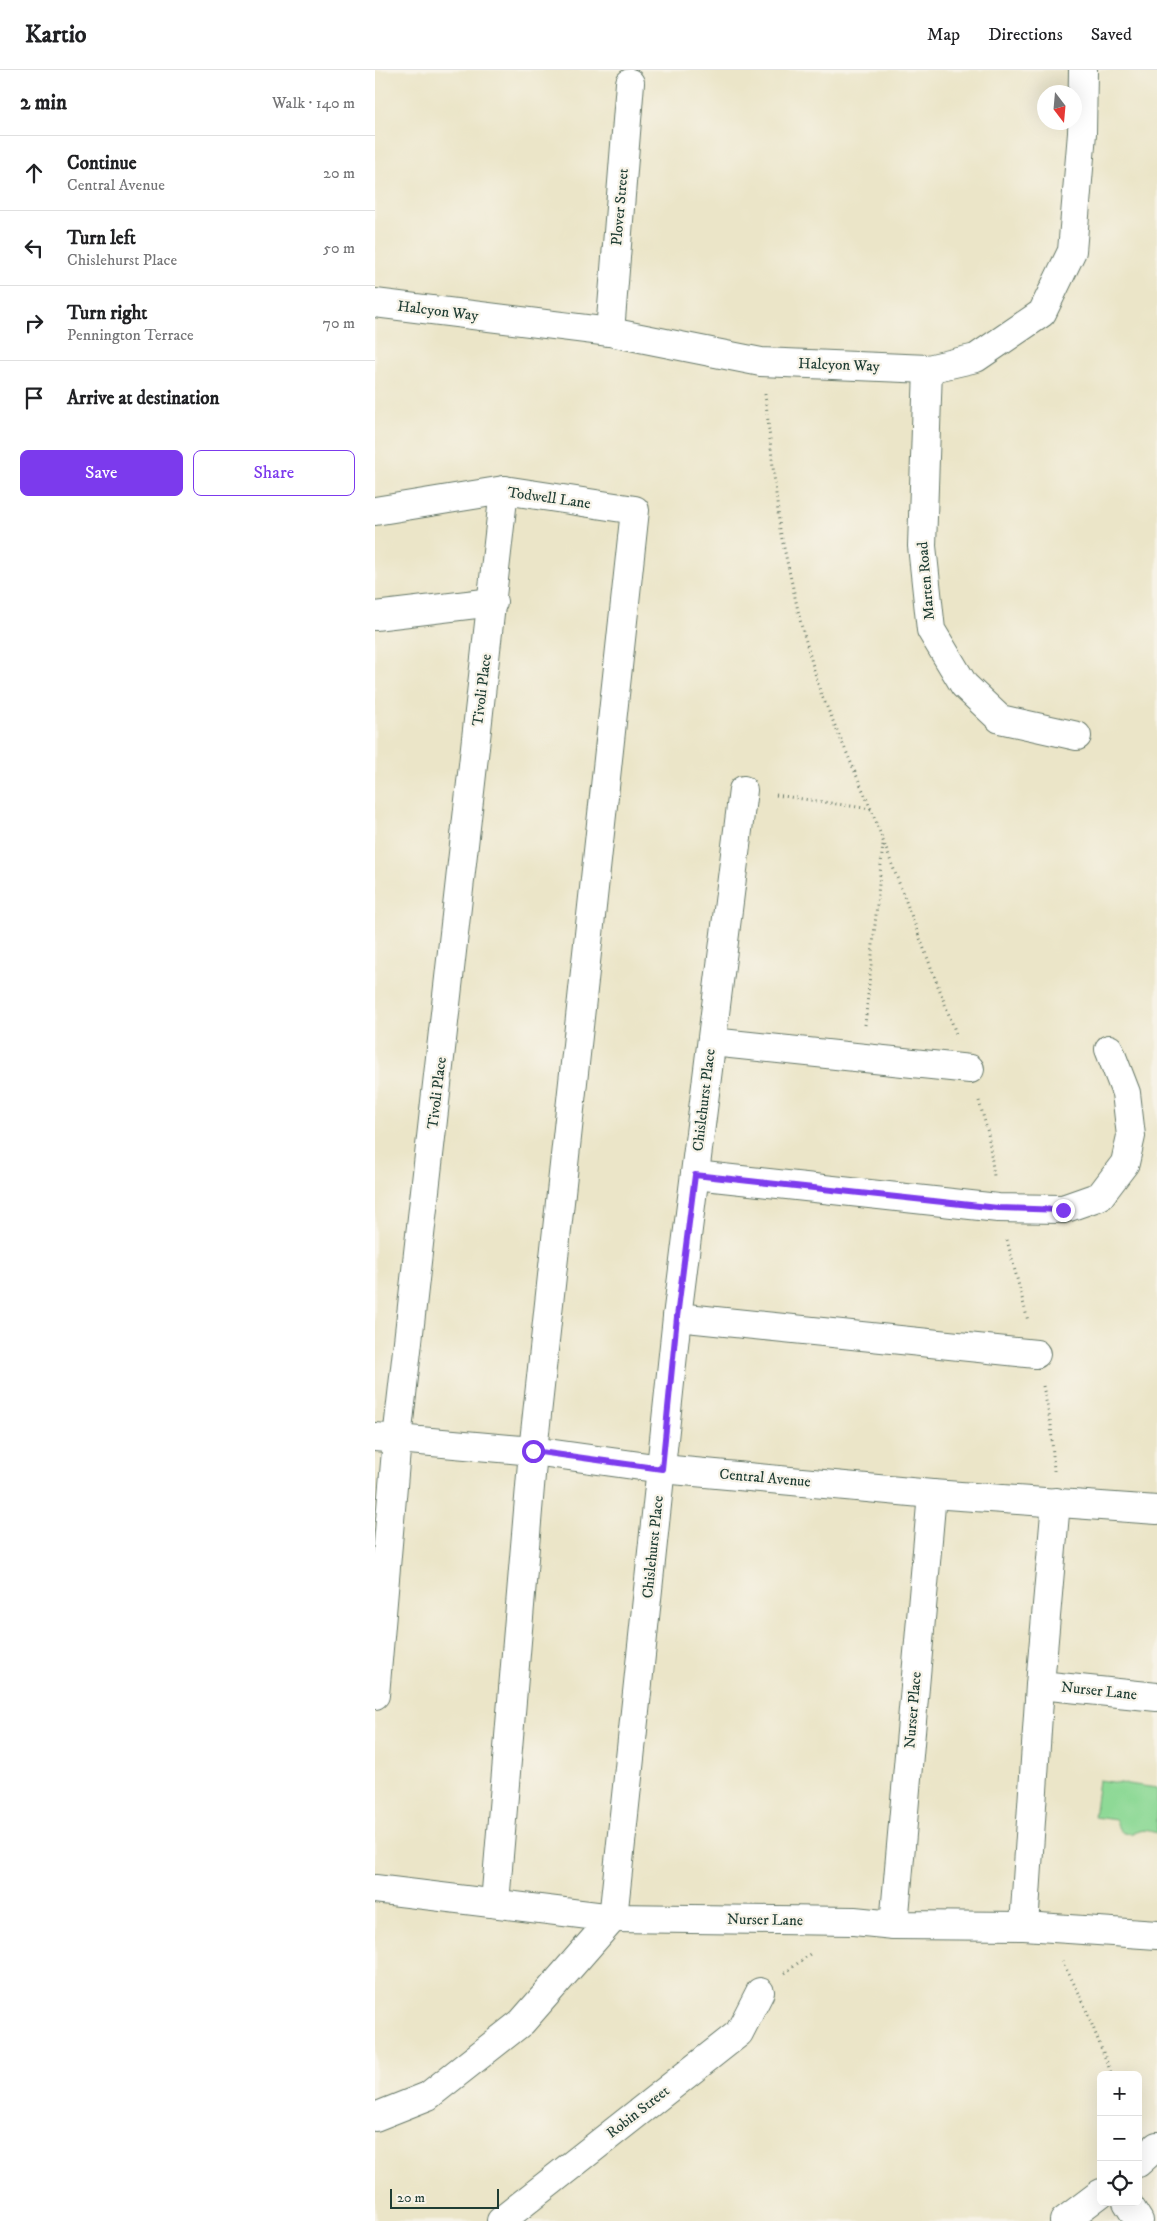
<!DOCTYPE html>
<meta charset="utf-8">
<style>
body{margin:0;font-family:"IM FELL DW Pica",serif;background:#f6f6f6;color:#202124}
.controls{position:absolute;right:15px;bottom:15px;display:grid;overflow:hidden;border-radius:8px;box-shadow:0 5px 20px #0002}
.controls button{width:45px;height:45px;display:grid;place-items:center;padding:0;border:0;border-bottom:1px solid #e0e0e0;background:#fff;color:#202124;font:25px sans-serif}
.compass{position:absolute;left:662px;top:15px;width:45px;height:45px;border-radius:50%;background:#fff;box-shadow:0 5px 20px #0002;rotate:164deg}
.scale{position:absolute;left:15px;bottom:12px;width:109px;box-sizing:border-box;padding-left:5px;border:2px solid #1f3d34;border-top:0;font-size:14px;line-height:18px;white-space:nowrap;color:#1f3d34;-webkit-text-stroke:4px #f7f3e8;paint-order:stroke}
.stop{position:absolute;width:15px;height:15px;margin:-11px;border:4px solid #7c3aed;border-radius:50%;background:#fff}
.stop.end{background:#7c3aed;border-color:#fff;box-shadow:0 1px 5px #0008}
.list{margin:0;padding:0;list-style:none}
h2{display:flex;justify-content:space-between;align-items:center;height:65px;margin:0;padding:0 20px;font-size:21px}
h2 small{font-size:16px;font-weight:400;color:#757577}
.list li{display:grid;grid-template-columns:32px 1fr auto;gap:15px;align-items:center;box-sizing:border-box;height:75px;padding:0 20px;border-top:1px solid #e0e0e0}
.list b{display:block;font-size:19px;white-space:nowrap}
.list p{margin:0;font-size:16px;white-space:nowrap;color:#757577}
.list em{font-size:16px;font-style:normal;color:#757577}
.actions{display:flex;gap:10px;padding:15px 20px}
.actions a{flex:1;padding:11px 0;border:1px solid #7c3aed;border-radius:8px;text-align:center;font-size:18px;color:#7c3aed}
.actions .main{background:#7c3aed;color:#fff}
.icon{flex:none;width:28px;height:28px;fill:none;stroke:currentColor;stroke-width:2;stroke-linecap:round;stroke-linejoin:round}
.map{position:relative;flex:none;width:782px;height:2151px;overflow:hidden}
header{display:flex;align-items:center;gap:30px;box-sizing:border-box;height:70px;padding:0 25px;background:#fff;border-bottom:1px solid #e0e0e0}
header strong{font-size:24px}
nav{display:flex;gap:28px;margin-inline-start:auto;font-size:18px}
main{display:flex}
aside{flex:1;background:#fff}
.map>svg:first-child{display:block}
</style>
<header>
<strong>Kartio</strong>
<nav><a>Map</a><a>Directions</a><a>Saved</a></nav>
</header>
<main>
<aside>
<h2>2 min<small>Walk · 140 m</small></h2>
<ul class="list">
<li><svg class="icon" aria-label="ahead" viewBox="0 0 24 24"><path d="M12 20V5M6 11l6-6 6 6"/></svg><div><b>Continue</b><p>Central Avenue</p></div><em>20 m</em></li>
<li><svg class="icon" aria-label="left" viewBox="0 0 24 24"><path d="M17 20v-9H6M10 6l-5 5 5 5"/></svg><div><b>Turn left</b><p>Chislehurst Place</p></div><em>50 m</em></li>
<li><svg class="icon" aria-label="right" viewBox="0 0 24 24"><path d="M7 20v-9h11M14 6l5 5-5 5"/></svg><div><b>Turn right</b><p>Pennington Terrace</p></div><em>70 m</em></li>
<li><svg class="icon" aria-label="arrive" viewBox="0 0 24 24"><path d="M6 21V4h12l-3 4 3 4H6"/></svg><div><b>Arrive at destination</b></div></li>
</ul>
<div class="actions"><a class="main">Save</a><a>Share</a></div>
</aside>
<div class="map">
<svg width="782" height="2151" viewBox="0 0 782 2151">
<rect width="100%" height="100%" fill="#f7f3e8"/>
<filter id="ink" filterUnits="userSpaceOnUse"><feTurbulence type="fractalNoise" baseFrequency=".02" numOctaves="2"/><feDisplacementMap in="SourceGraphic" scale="10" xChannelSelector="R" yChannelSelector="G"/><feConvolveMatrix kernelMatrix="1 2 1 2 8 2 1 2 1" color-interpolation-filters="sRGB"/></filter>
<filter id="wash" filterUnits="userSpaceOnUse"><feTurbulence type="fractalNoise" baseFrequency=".0096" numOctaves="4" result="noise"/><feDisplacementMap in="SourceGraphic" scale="20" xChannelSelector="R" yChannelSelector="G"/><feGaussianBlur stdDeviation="1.12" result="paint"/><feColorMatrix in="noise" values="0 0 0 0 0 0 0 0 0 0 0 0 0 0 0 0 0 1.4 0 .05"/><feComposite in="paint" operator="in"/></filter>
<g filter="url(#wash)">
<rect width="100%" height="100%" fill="#ebe5c8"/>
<path fill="#8ed996" stroke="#568b65" d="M724,1710l58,8v45c-5,-1 -12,-4 -17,-2 -13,4 -21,5 -24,-11l-22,-3z"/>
</g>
<g filter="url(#ink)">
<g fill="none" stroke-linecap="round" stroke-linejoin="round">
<defs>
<g id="minor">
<path d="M0,233l235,29 151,30 167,7 48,-11 66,-45 30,-62 10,-118 1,-63"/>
<path d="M235,262l20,-249"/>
<path d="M553,299l-6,177 9,84 33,55 36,34 77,17"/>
<path d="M0,441l129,-21 131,20 -102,941 -38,452"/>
<path d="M0,546l118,-14"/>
<path d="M337,972l258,27"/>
<path d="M320,1105l303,33 65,1 37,-13 25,-33 6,-27 -5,-43 -17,-44"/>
<path d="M302,1247l359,37"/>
<path d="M0,1367l158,14 129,18 270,25 225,16"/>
<path d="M665,1615l117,12"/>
<path d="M0,1625l22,-256 107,-949"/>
<path d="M0,1819l238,29 241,3 40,4 130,1 133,9"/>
<path d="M519,1855l38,-431"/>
<path d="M649,1856l16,-241 16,-183"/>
<path d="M0,2047l53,-21 94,-74 91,-104 64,-601 66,-527"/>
<path d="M763,2093l19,-17"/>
<path d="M752,2132l12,19"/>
<path d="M126,2151l238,-188 21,-41"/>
<path d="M689,2151l37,-28"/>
</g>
</defs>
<use href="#minor" stroke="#667868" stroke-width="30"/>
<g stroke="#667868" stroke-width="3" stroke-dasharray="1 4" stroke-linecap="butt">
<path d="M390,324l15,136 21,94 19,67 51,118 86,227"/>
<path d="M401,725l95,14"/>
<path d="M490,955l18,-181"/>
<path d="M604,1031l9,32 6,43"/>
<path d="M632,1170l21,81"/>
<path d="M668,1316l8,39 3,46"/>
<path d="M687,1891l19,36 31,78"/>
<path d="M410,1903l25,-19"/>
</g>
<use href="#minor" stroke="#fff" stroke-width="28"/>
</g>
</g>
<g fill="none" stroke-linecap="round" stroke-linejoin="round" filter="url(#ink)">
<path stroke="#7c3aed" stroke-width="6" d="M158,1381l129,18 15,-152 18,-142 303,33 65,2"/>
</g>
<g text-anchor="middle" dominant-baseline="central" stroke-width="4.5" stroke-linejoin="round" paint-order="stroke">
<g font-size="15" fill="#1f3d34" stroke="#f7f3e8">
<text transform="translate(245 137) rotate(-85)">Plover Street</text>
<text transform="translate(63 241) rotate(7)">Halcyon Way</text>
<text transform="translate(464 295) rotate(2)">Halcyon Way</text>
<text transform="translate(174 428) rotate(8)">Todwell Lane</text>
<text transform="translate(551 511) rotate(-95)">Marten Road</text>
<text transform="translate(107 620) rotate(-83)">Tivoli Place</text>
<text transform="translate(62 1023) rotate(-83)">Tivoli Place</text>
<text transform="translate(329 1030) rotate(-83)">Chislehurst Place</text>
<text transform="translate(390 1408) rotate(5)">Central Avenue</text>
<text transform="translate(278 1477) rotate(-84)">Chislehurst Place</text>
<text transform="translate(724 1621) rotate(6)">Nurser Lane</text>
<text transform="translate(538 1640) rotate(-85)">Nurser Place</text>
<text transform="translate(390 1850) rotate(1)">Nurser Lane</text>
<text transform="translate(263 2042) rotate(-38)">Robin Street</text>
</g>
</g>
</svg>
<div class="controls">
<button>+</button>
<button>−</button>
<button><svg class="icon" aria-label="locate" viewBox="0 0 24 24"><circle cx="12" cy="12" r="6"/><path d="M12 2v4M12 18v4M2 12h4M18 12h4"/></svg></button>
</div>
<svg class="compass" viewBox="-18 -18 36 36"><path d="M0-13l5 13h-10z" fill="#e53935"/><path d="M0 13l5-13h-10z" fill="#757577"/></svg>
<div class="scale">20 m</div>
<div class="stop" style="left:158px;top:1381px"></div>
<div class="stop end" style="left:688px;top:1140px"></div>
</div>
</main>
